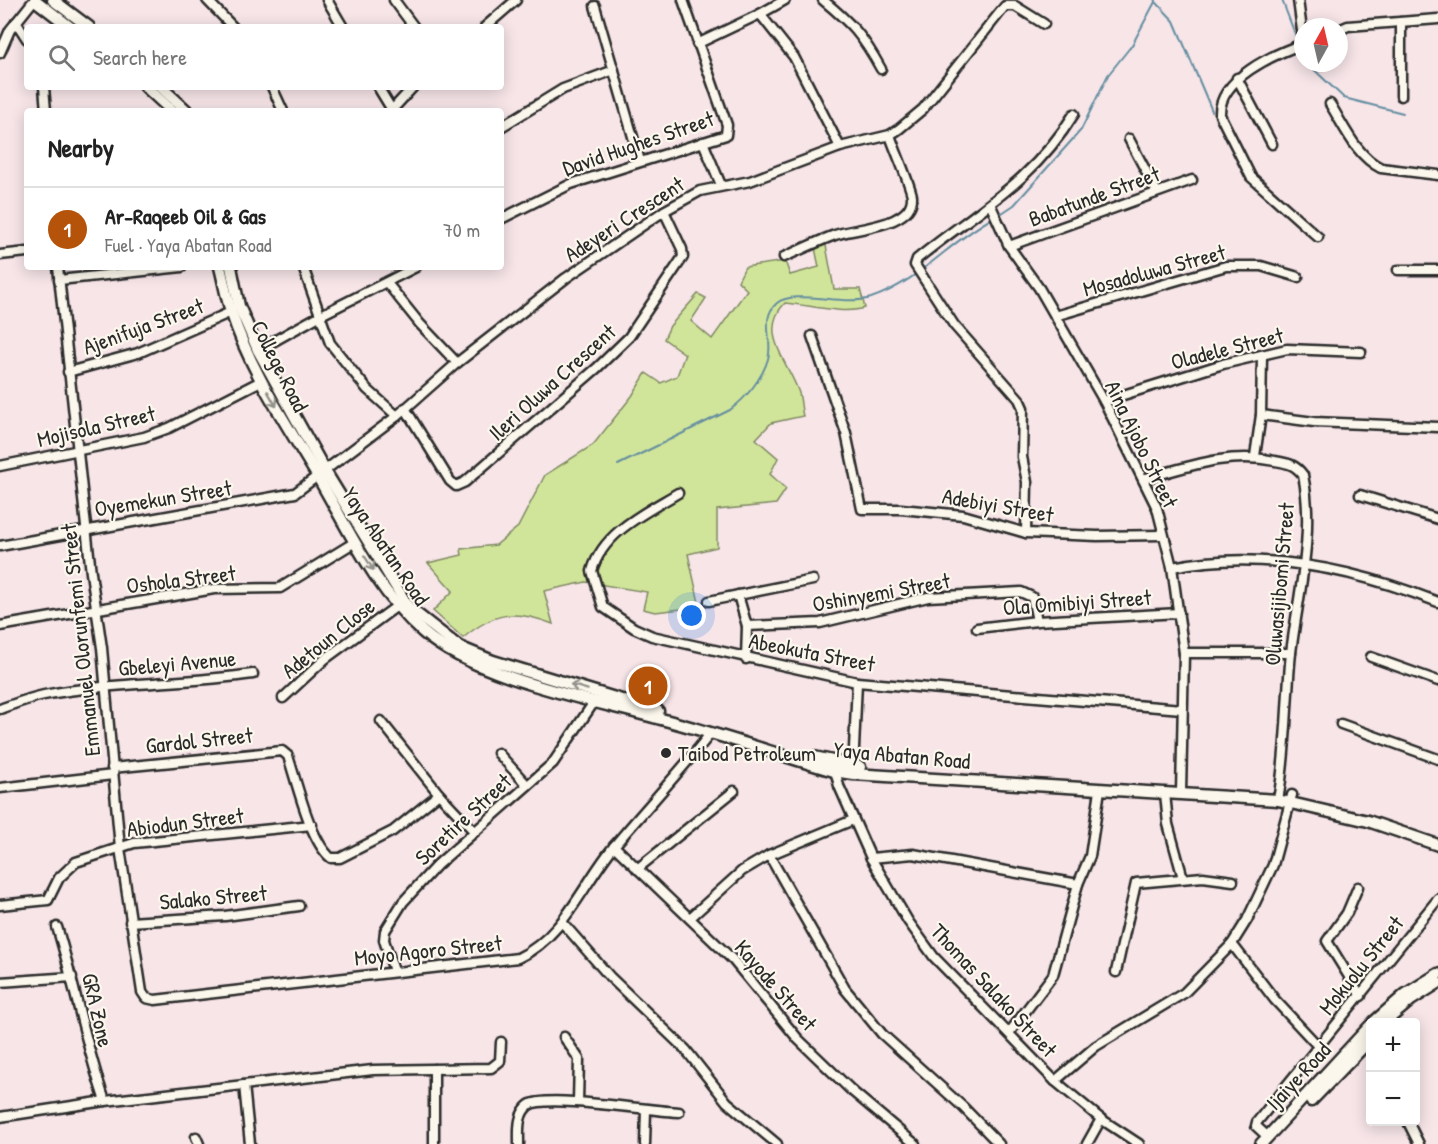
<!DOCTYPE html>
<meta charset="utf-8">
<style>
body{margin:0;font-family:"Patrick Hand",sans-serif;background:#f2f2f2;color:#222}
.controls{position:absolute;right:18px;bottom:18px;display:grid;overflow:hidden;border-radius:6px;box-shadow:0 3px 15px #0003}
.controls button{width:54px;height:54px;display:grid;place-items:center;padding:0;border:0;border-bottom:2px solid #e0e0e0;background:#fff;color:#222;font:30px sans-serif}
.compass{position:absolute;left:1294px;top:18px;width:54px;height:54px;border-radius:50%;background:#fff;box-shadow:0 3px 15px #0003;rotate:8deg}
.you{position:absolute;left:692px;top:616px;width:21px;height:21px;margin:-15px;border:4px solid #fff;border-radius:50%;background:#1a73e8;box-shadow:0 0 0 9px #1a73e833}
.badge{display:grid;place-items:center;width:39px;height:39px;border-radius:50%;background:#b45309;color:#fff;font-size:20px;font-weight:700}
.pin{position:absolute;translate:-50% -50%;border:3px solid #fff;box-shadow:0 2px 6px #0006}
.list{margin:0;padding:0;list-style:none}
h2{display:flex;justify-content:space-between;align-items:center;height:78px;margin:0;padding:0 24px;font-size:26px}
h2 small{font-size:20px;font-weight:400;color:#767676}
.list li{display:grid;grid-template-columns:39px 1fr auto;gap:18px;align-items:center;box-sizing:border-box;height:84px;padding:0 24px;border-top:2px solid #e0e0e0}
.list b{display:block;font-size:22px;white-space:nowrap}
.list p{margin:0;font-size:20px;white-space:nowrap;color:#767676}
.list em{font-size:20px;font-style:normal;color:#767676}
.icon{flex:none;width:33px;height:33px;fill:none;stroke:currentColor;stroke-width:2;stroke-linecap:round;stroke-linejoin:round}
.map{position:relative;flex:none;width:1438px;height:1144px;overflow:hidden}
.search{position:absolute;background:#fff;box-shadow:0 3px 15px #0003;left:24px;top:24px;width:480px;height:66px;display:flex;align-items:center;gap:15px;box-sizing:border-box;padding:0 21px;border-radius:6px;color:#767676;font-size:22px}
.panel{position:absolute;background:#fff;box-shadow:0 3px 15px #0003;left:24px;top:108px;width:480px;height:162px;border-radius:6px}
.map>svg:first-child{display:block}
</style>
<div class="map">
<svg width="1438" height="1144" viewBox="0 0 1438 1144">
<rect width="100%" height="100%" fill="#f7e5e8"/>
<filter id="ink" filterUnits="userSpaceOnUse"><feTurbulence type="fractalNoise" baseFrequency=".0167" numOctaves="2"/><feDisplacementMap in="SourceGraphic" scale="12" xChannelSelector="R" yChannelSelector="G"/><feConvolveMatrix kernelMatrix="1 2 1 2 8 2 1 2 1" color-interpolation-filters="sRGB"/></filter>
<g filter="url(#ink)">
<path fill="#d1e59a" stroke="#7e8862" stroke-width="1.5" d="M825,240l9,49h26l5,19c-22,7 -55,-3 -80,-5 -28,29 4,60 14,90 2,7 2,15 4,23l-32,7 -15,16 22,19 -8,16 16,15 -10,15 -59,6v37l-29,7 12,53 -45,5 -12,-3 4,-17 -61,-10 -42,9 9,33c-39,-15 -59,-12 -90,14l-30,-27 20,-20 -25,-28 34,-8 -1,-6 35,-4 22,-18 27,-52 48,-30 39,-49 14,-23 15,10 16,-7 8,-22 -21,-15 6,-13 28,-32 8,4 -15,23 21,18 35,-49 -9,-9 7,-14 40,-6 5,14 29,-8 -5,-24z"/>
<g fill="none" stroke-linecap="round" stroke-linejoin="round">
<g stroke="#658ea0" stroke-width="2">
<path d="M1282,0l21,55"/>
<path d="M1156,2l18,19 38,90"/>
<path d="M1307,63l37,35 59,15"/>
<path d="M999,215l15,-10 67,-75 27,-55 24,-30 24,-45"/>
<path d="M618,465l112,-55c16,-12 32,-31 38,-51 6,-19 -9,-40 9,-56 17,-14 67,3 94,-5 48,-16 80,-58 122,-80"/>
</g>
<defs>
<g id="minor">
<path d="M207,0l26,27"/>
<path d="M327,0l16,27"/>
<path d="M394,0l20,27"/>
<path d="M823,0c29,24 40,36 58,69"/>
<path d="M1298,0l5,38"/>
<path d="M595,6l45,155"/>
<path d="M760,14l25,-14"/>
<path d="M16,22l11,17"/>
<path d="M485,27l31,-27"/>
<path d="M1339,30l9,-4 90,-7"/>
<path d="M697,44l63,-30 34,43 46,90"/>
<path d="M1303,44c-29,10 -85,35 -83,71l31,62 67,60"/>
<path d="M0,53l10,-23 24,-30"/>
<path d="M1318,63l1,2"/>
<path d="M1237,78l35,66"/>
<path d="M44,87l2,24"/>
<path d="M272,87l11,24"/>
<path d="M378,87l14,23"/>
<path d="M1401,96v-74"/>
<path d="M1330,104c14,22 27,53 51,64l57,7"/>
<path d="M391,111l22,-24"/>
<path d="M501,127l62,-38 51,-19"/>
<path d="M1129,139l28,53"/>
<path d="M703,142l18,43"/>
<path d="M991,206l18,40 30,42 65,113 53,107 15,59 12,86 -3,140"/>
<path d="M501,219l70,-35 155,-49 1,-10 -44,-125"/>
<path d="M1009,246l183,-66"/>
<path d="M0,255l27,-3"/>
<path d="M784,257c17,-7 34,-16 51,-22 18,-7 79,-8 77,-39 -1,-10 -18,-48 -22,-61"/>
<path d="M58,267l33,306 11,75 18,200 22,144 4,6 9,2 363,-42c47,-22 65,-75 97,-113 31,-37 65,-73 95,-111"/>
<path d="M303,267l27,76 37,46 30,27"/>
<path d="M1398,270h40"/>
<path d="M59,280l123,-13"/>
<path d="M387,283l33,41 37,39"/>
<path d="M1055,316l171,-50h35l37,11"/>
<path d="M812,336l34,97 16,76h39l62,6 63,18 71,3 66,-1"/>
<path d="M258,350l61,-34 97,-49"/>
<path d="M68,372l70,-19 93,-41"/>
<path d="M1104,401l119,-37 64,-15 74,3"/>
<path d="M405,408l45,73 6,5 9,-4 132,-114 32,-31 54,-80 -1,-8 -18,-38"/>
<path d="M1261,415l53,7 124,5"/>
<path d="M1255,456l6,-41 1,-60"/>
<path d="M0,466l144,-29 25,-9 92,-47"/>
<path d="M1143,479c44,-12 86,-28 132,-18 12,2 20,3 28,14 12,58 -5,120 -12,178 -5,48 -4,99 -13,147"/>
<path d="M678,493c-33,20 -75,39 -86,78l11,36 31,21 18,8 205,46 325,27"/>
<path d="M1360,495l78,24"/>
<path d="M1026,533l1,-51 -5,-25 1,-49 -4,-9 -65,-74 -39,-60 2,-6c60,-49 114,-75 157,-145"/>
<path d="M0,546l295,-53 102,-77 60,-53 109,-85 98,-67 36,-20 50,-10 90,-34 50,-12 9,-6 24,-20 82,-103h10l29,18"/>
<path d="M1172,567c89,-18 182,2 266,35"/>
<path d="M738,595l9,31 -1,33"/>
<path d="M709,601l104,-21"/>
<path d="M0,626l214,-37 66,-1 75,-46"/>
<path d="M747,626l73,-3 108,-26 93,-5 11,5 5,24"/>
<path d="M977,628l60,-7 142,-8"/>
<path d="M1184,653h107"/>
<path d="M1371,657l67,24"/>
<path d="M283,698l42,-39 72,-53"/>
<path d="M0,709c14,-5 29,-11 44,-14 69,-13 140,-11 209,-21"/>
<path d="M381,721l58,73 35,37"/>
<path d="M1341,724l97,35"/>
<path d="M498,753l29,32"/>
<path d="M834,766l5,20 32,72 37,63 26,36 121,124 46,38 38,25"/>
<path d="M112,768l170,-17 6,5c9,27 22,85 43,102h9l53,-27 46,-37"/>
<path d="M853,771l4,-89"/>
<path d="M0,788l113,-13"/>
<path d="M1165,793l3,31 15,54"/>
<path d="M614,846l119,114 65,79 54,52 63,53"/>
<path d="M769,855l76,134 37,45 81,73 36,37"/>
<path d="M871,858l42,-4 165,30 -25,91 -44,58"/>
<path d="M637,869l97,-78"/>
<path d="M1078,884l12,-28 10,-66"/>
<path d="M1358,887l-11,26 -20,28 34,55"/>
<path d="M0,905l48,-5 11,-22 17,-16 58,-19 178,-18"/>
<path d="M690,918l52,-47 27,-16 84,-35"/>
<path d="M130,922l95,-6 74,-10"/>
<path d="M562,922l48,55 76,73 41,52 50,42"/>
<path d="M57,927c18,58 28,117 48,174"/>
<path d="M1232,944l43,56 43,46"/>
<path d="M394,971l-10,-31 1,-9 18,-29 34,-37 116,-102 41,-61"/>
<path d="M1116,972l20,-89 67,-6 30,4"/>
<path d="M0,982l72,-5"/>
<path d="M564,1037l15,22 -1,43"/>
<path d="M434,1069v75"/>
<path d="M1055,1081l41,-35 88,-53 48,-49 15,-24 26,-55 19,-70"/>
<path d="M244,1085l6,59"/>
<path d="M0,1117l105,-16 268,-31 118,-2 9,-7 1,-19"/>
<path d="M1408,1122l11,22"/>
<path d="M196,1137l3,7"/>
<path d="M1268,1137l-12,-11 1,-4 181,-223"/>
<path d="M519,1144c0,-13 -2,-30 10,-39 17,-11 123,6 150,7"/>
<path d="M645,1144l1,-34"/>
<path d="M1087,1144l14,-25"/>
</g>
<g id="major">
<path d="M35,0l35,27"/>
<path d="M53,0l36,27"/>
<path d="M146,87l26,24"/>
<path d="M161,87l26,24"/>
<path d="M220,267c4,15 6,30 11,44 18,57 53,109 84,161 32,54 60,118 108,160 52,46 170,68 238,87 58,15 115,35 173,52l19,3 425,26 90,21 70,24"/>
<path d="M231,267l8,39 19,44 67,121 84,137 50,39 34,14 165,50"/>
<path d="M814,757l46,10"/>
<path d="M1374,1022l32,-28 32,-20"/>
<path d="M1385,1022l26,-22 27,-17"/>
<path d="M1311,1101l59,-61"/>
<path d="M1261,1144l109,-118"/>
</g>
</defs>
<use href="#minor" stroke="#2b2b2b" stroke-width="13"/>
<use href="#major" stroke="#2b2b2b" stroke-width="15"/>
<use href="#minor" stroke="#fbf7ec" stroke-width="8"/>
<use href="#major" stroke="#fbf7ec" stroke-width="10"/>
</g>
<defs><path id="oneway-shaft" d="M-6 0H5M1.5-3L5.5 0L1.5 3" fill="none" stroke-width="1.6" stroke-linecap="round" stroke-linejoin="round" transform="scale(1.5)"/></defs>
<g stroke="#93918c">
<use href="#oneway-shaft" transform="translate(272 399) rotate(60)"/>
<use href="#oneway-shaft" transform="translate(369 563) rotate(57)"/>
<use href="#oneway-shaft" transform="translate(579 687) rotate(-163)"/>
</g>
</g>
<circle fill="#2b2b2b" stroke="#fbf7ec" stroke-width="2" cx="666" cy="753" r="6"/>
<g text-anchor="middle" dominant-baseline="central" stroke-width="4.5" stroke-linejoin="round" paint-order="stroke">
<g font-size="22" fill="#2b2b2b" stroke="#fbf7ec">
<text transform="translate(638 143) rotate(-19)">David Hughes Street</text>
<text transform="translate(1094 196) rotate(-20)">Babatunde Street</text>
<text transform="translate(624 219) rotate(-33)">Adeyeri Crescent</text>
<text transform="translate(1154 270) rotate(-15)">Mosadoluwa Street</text>
<text transform="translate(143 326) rotate(-20)">Ajenifuja Street</text>
<text transform="translate(1227 348) rotate(-14)">Oladele Street</text>
<text transform="translate(280 366) rotate(63)">College Road</text>
<text transform="translate(552 382) rotate(-42)">Ileri Oluwa Crescent</text>
<text transform="translate(96 426) rotate(-13)">Mojisola Street</text>
<text transform="translate(1142 444) rotate(64)">Aina Ajobo Street</text>
<text transform="translate(163 498) rotate(-9)">Oyemekun Street</text>
<text transform="translate(998 505) rotate(10)">Adebiyi Street</text>
<text transform="translate(386 546) rotate(56)">Yaya Abatan Road</text>
<text transform="translate(181 579) rotate(-7)">Oshola Street</text>
<text transform="translate(1279 584) rotate(-85)">Oluwasijibomi Street</text>
<text transform="translate(881 592) rotate(-10)">Oshinyemi Street</text>
<text transform="translate(1077 602) rotate(-4)">Ola Omibiyi Street</text>
<text transform="translate(328 638) rotate(-39)">Adetoun Close</text>
<text transform="translate(80 640) rotate(-96)">Emmanuel Olorunfemi Street</text>
<text transform="translate(812 652) rotate(11)">Abeokuta Street</text>
<text transform="translate(177 663) rotate(-5)">Gbeleyi Avenue</text>
<text transform="translate(199 740) rotate(-6)">Gardol Street</text>
<text transform="translate(902 755) rotate(5)">Yaya Abatan Road</text>
<text transform="translate(463 819) rotate(-43)">Soretire Street</text>
<text transform="translate(185 822) rotate(-7)">Abiodun Street</text>
<text transform="translate(213 897) rotate(-5)">Salako Street</text>
<text transform="translate(428 950) rotate(-6)">Moyo Agoro Street</text>
<text transform="translate(1361 965) rotate(-51)">Mokuolu Street</text>
<text transform="translate(776 985) rotate(49)">Kayode Street</text>
<text transform="translate(994 990) rotate(47)">Thomas Salako Street</text>
<text transform="translate(98 1010) rotate(77)">GRA Zone</text>
<text transform="translate(1298 1076) rotate(-47)">Ijaiye Road</text>
</g>
<g font-size="22" fill="#2b2b2b" stroke="#fbf7ec" text-anchor="start">
<text x="678" y="753">Taibod Petroleum</text>
</g>
</g>
</svg>
<div class="controls">
<button>+</button>
<button>−</button>
</div>
<svg class="compass" viewBox="-18 -18 36 36"><path d="M0-13l5 13h-10z" fill="#e53935"/><path d="M0 13l5-13h-10z" fill="#767676"/></svg>
<div class="you"></div>
<div class="pin badge" style="left:648px;top:686px">1</div>
<div class="search"><svg class="icon" aria-label="search" viewBox="0 0 24 24"><circle cx="10" cy="10" r="6"/><path d="M15 15l6 6"/></svg>Search here</div>
<section class="panel">
<h2>Nearby<small></small></h2>
<ul class="list">
<li><span class="badge">1</span><div><b>Ar-Raqeeb Oil &amp; Gas</b><p>Fuel · Yaya Abatan Road</p></div><em>70 m</em></li>
</ul>
</section>
</div>
